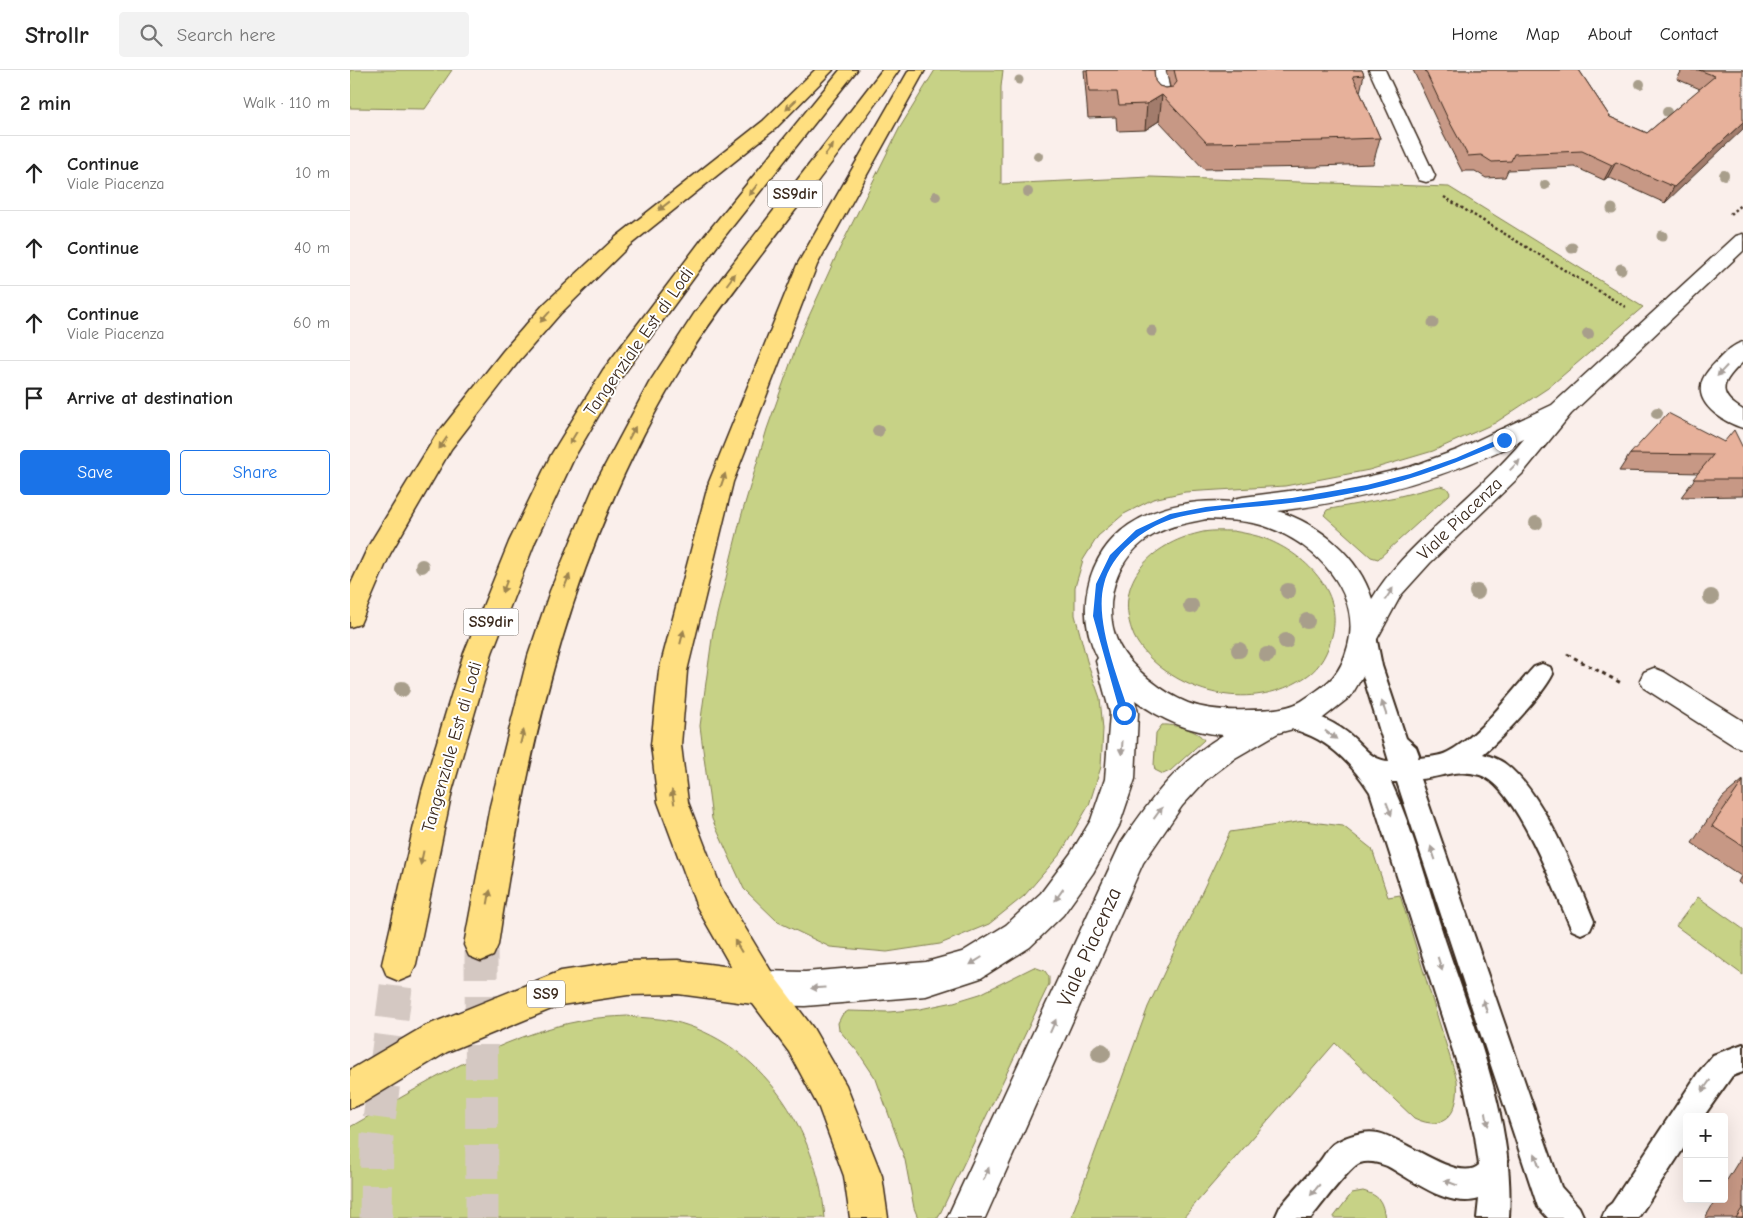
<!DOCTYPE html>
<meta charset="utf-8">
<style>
body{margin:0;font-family:"Comic Neue",sans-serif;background:#f2f2f2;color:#222}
.controls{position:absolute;right:15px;bottom:15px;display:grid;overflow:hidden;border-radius:5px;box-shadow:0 5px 20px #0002}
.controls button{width:45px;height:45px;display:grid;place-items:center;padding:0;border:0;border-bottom:1px solid #e0e0e0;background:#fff;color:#222;font:25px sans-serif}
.stop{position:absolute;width:15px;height:15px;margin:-11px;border:4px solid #1a73e8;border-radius:50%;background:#fff}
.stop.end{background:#1a73e8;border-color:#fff;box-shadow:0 1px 5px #0008}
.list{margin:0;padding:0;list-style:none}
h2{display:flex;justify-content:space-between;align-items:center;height:65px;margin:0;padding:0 20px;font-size:21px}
h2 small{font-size:16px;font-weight:400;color:#767676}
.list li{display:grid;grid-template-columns:32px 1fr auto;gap:15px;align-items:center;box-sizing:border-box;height:75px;padding:0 20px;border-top:1px solid #e0e0e0}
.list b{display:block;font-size:19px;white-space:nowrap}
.list p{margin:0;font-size:16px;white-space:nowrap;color:#767676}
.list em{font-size:16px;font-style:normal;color:#767676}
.actions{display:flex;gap:10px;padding:15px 20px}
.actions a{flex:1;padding:11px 0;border:1px solid #1a73e8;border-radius:5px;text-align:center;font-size:18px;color:#1a73e8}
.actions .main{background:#1a73e8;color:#fff}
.icon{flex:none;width:28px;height:28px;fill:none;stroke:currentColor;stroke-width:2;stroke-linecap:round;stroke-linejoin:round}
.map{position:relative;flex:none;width:1393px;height:1148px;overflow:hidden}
header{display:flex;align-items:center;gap:30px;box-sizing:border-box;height:70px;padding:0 25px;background:#fff;border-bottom:1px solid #e0e0e0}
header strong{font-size:24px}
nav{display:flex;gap:28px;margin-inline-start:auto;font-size:18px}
.search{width:350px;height:45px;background:#f2f2f2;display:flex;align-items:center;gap:12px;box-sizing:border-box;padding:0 18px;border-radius:5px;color:#767676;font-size:19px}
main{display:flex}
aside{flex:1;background:#fff}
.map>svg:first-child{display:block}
</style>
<header>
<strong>Strollr</strong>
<div class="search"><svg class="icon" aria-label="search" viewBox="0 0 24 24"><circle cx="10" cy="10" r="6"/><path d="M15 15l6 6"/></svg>Search here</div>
<nav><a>Home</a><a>Map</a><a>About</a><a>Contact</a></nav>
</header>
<main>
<aside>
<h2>2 min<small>Walk · 110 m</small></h2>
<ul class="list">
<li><svg class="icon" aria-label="ahead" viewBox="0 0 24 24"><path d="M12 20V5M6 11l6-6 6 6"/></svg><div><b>Continue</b><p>Viale Piacenza</p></div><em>10 m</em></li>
<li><svg class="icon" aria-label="ahead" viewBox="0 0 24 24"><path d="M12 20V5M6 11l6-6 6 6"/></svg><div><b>Continue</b></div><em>40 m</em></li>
<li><svg class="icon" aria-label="ahead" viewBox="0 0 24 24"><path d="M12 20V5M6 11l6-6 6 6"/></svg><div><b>Continue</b><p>Viale Piacenza</p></div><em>60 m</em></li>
<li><svg class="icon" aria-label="arrive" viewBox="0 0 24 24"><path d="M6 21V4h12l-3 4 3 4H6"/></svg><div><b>Arrive at destination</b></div></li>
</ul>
<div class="actions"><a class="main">Save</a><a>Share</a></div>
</aside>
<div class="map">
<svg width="1393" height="1148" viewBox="0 0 1393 1148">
<rect width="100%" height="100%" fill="#faefeb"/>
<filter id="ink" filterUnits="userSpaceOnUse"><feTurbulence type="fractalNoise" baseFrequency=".02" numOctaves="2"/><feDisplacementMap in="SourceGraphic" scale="10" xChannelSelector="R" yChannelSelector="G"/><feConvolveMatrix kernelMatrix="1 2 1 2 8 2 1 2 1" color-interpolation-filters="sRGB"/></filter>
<g filter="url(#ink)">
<g fill="#c7d286" stroke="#817e52">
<path d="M0,0h102l-27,39 -75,-1z"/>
<path d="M585,0h68l-2,17v97l149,-7 299,10 194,120 -95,81 -53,35 -62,28 -64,19 -84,16 -100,6 -32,7 -29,15 -26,22 -15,24 -8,27v28l12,46 13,37 3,31 -2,38 -12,38 -28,48 -37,43 -35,28 -49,20 -53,8 -57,-5 -52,-25 -34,-33 -32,-70 -12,-93 13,-95 28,-114 26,-88 33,-93 38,-84 61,-123z"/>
<path d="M1090,416l7,2 3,5 -1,2 -71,64 -7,-2 -47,-42 3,-5 3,-1 66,-12z"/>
<path d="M883,461c11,2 23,4 33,8 38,15 78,52 66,97 -4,15 -11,31 -25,40 -46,31 -105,24 -148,-10 -10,-8 -23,-22 -27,-35 -18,-51 20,-87 67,-98 10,-3 23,-2 34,-2z"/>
<path d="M812,655c12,-1 36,5 42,15l-34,31 -7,3 -8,-4 -1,-5 2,-32z"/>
<path d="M954,751l39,5 29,23 16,48 12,-2 57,185c3,30 -10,54 -43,38l-79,-75 -152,175h-112l77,-211 82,-175z"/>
<path d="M1348,827l45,32v46l-67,-49z"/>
<path d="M684,897l11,4 4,6v7l-111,234h-20l-4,-10 -9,-48 -29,-81 -18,-27 -19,-22 -1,-7 4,-8 6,-4 41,1 31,-3 34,-7 26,-8z"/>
<path d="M277,946c15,2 31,2 45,5 90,21 145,110 153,197h-475v-91c74,-42 149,-92 235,-107 14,-3 28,-3 42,-4z"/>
<path d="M1013,1121c17,5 19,10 22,27h-52l19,-25z"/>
</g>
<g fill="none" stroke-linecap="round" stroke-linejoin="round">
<g stroke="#d4c8c2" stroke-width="33" stroke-dasharray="33 17" stroke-linecap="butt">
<path d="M131,875l1,273"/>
<path d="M26,1148l1,-82 22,-172"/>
</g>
<defs>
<g id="service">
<path d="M1015,557l8,3 3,6 6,30 24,72 10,9 3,8 -1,3c9,-1 21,-1 30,-6 33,-17 61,-58 86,-85l8,-3 8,3 3,7c-10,21 -51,64 -70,80 7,2 15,5 21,9 40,29 71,112 90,158l-4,9 -9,4 -9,-4c-16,-35 -55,-143 -92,-155 -23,-7 -38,2 -60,4l141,408 18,20 5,11h-36l-10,-11 -141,-425h-6c23,50 37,105 54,158 30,90 70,181 64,278h-32l2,-19c-31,10 -66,-19 -92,-33 -8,-3 -18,-6 -27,-3 -9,2 -41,45 -49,55h-36l5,-11c13,-16 27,-31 40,-46 5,-6 8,-14 15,-18 12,-7 29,-13 43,-10 26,5 81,51 101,32l-4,-29 -12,-54 -93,-290c-16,-25 -38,-49 -66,-59 -9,-4 -18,-5 -26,-8l-4,-7 4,-7c19,-7 55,10 71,23 14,11 21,26 40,27l-29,-95 -6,-30 3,-6z"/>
<path d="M1393,974v28l-11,4 -29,41h-16v26l-49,75h-36l5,-11 5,-4 86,-130 15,-18z"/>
</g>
<g id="minor">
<path d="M800,0h16l7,37 -3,4 -6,1 -6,-1 -3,-4z"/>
<path d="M1019,0h16l50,106 -2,4 -7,2 -7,-2 -2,-4z"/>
<path d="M1393,272v20c-20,19 -29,31 0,48v18c-17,-5 -45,-21 -42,-42 1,-10 10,-19 17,-26 8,-8 14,-15 25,-18z"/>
<path d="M1304,598l10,4 79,49v28l-10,-4 -89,-57 -4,-8 4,-8z"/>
</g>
<path id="tertiary" d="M1393,164v17l-172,163 -49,60 -92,89 -29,32 -24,44 -5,21 -21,36 -28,22 -26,10 -19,5 -43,25 -29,22 -24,26 -39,57 -158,355h-38l174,-375c29,-43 57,-81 102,-108 -33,-3 -62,-15 -88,-35l3,13 -3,66 -16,47 -26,47 -30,42 -33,32 -49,31 -55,18 -121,10 -43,-1 -12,-5 -5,-12 5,-12 12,-5 43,1 121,-10 36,-10 44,-27 35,-32 30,-40 20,-33 14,-41 5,-66 -14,-52 2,-3c-24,-46 -12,-103 31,-133 29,-20 70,-26 104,-23l1,-3 9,-2 84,-11 83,-19 47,-17 95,-45 184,-169zM1174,369c-26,31 -57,58 -87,86 -24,23 -48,45 -65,74 -13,-43 -53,-75 -94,-88 86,-11 168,-32 246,-72zM856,449c21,1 44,1 64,9 46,17 92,65 78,118 -3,11 -7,22 -15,31 -7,8 -18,15 -27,21 -15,12 -39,12 -58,12 -20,1 -41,0 -60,-7 -23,-9 -58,-35 -69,-58 -19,-40 -3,-90 36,-111 16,-9 34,-11 51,-15z"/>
<path id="primary" d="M328,890l84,11 12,5 39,52 33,57 36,91 6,42h-38l-6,-42 -25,-68 -30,-56 -36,-48 -75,-10 -50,1 -67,10 -114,47 -84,51 -13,5v-38l73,-43 138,-56 67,-10z"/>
<g id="trunk">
<path d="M465,0h18l-58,59 -145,116 -70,69 -41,47 -68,88 -61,105 -30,70 -10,3v-41l19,-41 66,-108 68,-86 41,-47 72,-67 147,-116z"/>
<path d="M490,0h17l-137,172 -100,137 -45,77 -40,86 -43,111 -40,138 -36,173 -5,12 -12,5 -12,-5 -5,-12 40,-173 42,-138 45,-111 42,-87 52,-85 103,-136z"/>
<path d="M532,0h17c-45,66 -96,129 -144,193 -23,30 -46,60 -66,92 -115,182 -160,380 -191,590l-5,11 -12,5 -12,-5 -5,-11 26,-139 38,-150 22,-65 45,-107 54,-101 45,-69z"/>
<path d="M559,0h16l-108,195 -84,217 -46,189 -6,74 7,57 33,86 53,88 5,12 -5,12 -12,5 -12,-5 -53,-93 -39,-105 -7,-57 8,-74 50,-189 88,-217z"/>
</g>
</defs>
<use href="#service" stroke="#3b2a1e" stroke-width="4"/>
<use href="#minor" stroke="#3b2a1e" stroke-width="3"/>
<use href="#tertiary" stroke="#3b2a1e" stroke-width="3"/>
<use href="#primary" stroke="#3b2a1e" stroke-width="3"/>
<use href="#trunk" stroke="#3b2a1e" stroke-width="3"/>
<g stroke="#3b2a1e" stroke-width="2.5" stroke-dasharray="2.5 2.5" stroke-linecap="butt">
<path d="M1094,127l183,111"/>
<path d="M1380,144l13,-11"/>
</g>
<path stroke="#3b2a1e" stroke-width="3" stroke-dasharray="4 4" stroke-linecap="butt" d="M1217,584l54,29"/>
<use href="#service" fill="#fff" fill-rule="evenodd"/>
<use href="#minor" fill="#fff" fill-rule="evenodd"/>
<use href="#tertiary" fill="#fff" fill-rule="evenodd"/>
<use href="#primary" fill="#ffdf80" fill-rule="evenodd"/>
<use href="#trunk" fill="#ffdf80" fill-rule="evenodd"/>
</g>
<g fill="#a89e8b">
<circle cx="669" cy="10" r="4.5"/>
<circle cx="1290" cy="14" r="5"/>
<circle cx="1317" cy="42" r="5"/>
<circle cx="688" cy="86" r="5"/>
<circle cx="1374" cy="105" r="5"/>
<circle cx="1195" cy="115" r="5"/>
<circle cx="678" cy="122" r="5"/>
<circle cx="586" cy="126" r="5"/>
<circle cx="1262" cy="139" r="5.5"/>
<circle cx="1312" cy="166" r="5.5"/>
<circle cx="1222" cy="178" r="5.5"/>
<circle cx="1271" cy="199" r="5.5"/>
<circle cx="1083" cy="253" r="5.5"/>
<circle cx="802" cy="261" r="5.5"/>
<circle cx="1238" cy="264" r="6"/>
<circle cx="1307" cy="343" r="6"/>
<circle cx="528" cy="361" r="6"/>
<circle cx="1186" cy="453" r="7"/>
<circle cx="72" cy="496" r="7"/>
<circle cx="938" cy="521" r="8"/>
<circle cx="1127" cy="522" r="8"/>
<circle cx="1361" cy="527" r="8"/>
<circle cx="841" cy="536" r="8"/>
<circle cx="957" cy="551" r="8"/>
<circle cx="936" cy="571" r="8"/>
<circle cx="889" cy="580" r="8"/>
<circle cx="917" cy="585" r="8"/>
<circle cx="52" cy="619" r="8"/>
<circle cx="751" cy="983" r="10"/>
</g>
<g fill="#c79885" stroke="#3b2a1e">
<path d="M734,0h70l1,11 4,5 7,2 4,-1 -4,-17h196l2,5 -4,17 20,46 -7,26 -55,2v1l-114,2 -45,-48 -14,9 -28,1 -1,-14 -28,1z"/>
<path d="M1063,0h166l31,47 37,16 53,-44 -23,-10 5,-9h61l-78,133 -57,-26 -4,3 -29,-13 -67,3 -3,7 -19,1 -11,-7h-13l-19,-37z"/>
<path d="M1374,372l19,6v48l-62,1 18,-24 -80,-2 11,-17z"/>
<path d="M1393,710v106l-5,-4 3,-6 -49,-33 31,-46z"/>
<path d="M1393,1084v64h-38l11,-19h8v-14z"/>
</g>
<g fill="#a27c6c" stroke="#3b2a1e">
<path d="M812,25l-3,26 -14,9 2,-26z"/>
<path d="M1393,52v7l-78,74 9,-16z"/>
<path d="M1266,92l-8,15 -4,3 8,-15z"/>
</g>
<g fill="#e7b19b" stroke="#3b2a1e">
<path d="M737,0h67l1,11 4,5 7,2 7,-1 4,-5 -3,-12h188l2,5 -11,1 27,62 -57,2 1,1 -117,2 -45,-48 -15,9 -28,1 -2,-13h-28z"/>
<path d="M1075,0h154l31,47 37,16 68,-57 -16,-6h44v52l-69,65 -58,-25 -4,3 -30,-14 -68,3 -3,7 -19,1 -11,-7 -13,1 -20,-37z"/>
<path d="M1318,343l56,29 10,-12 9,18v31h-50l20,-24 -83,-1z"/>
<path d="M1393,711v65l-31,-20z"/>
<path d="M1393,1137v11h-7z"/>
</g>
<defs><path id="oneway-solid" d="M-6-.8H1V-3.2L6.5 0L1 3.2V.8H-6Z" transform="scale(1.25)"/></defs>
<g fill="#9d844f">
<use href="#oneway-solid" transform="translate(441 35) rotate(136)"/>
<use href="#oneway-solid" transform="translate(479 80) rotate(-52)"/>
<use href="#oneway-solid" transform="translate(403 120) rotate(129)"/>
<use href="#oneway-solid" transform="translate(314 136) rotate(142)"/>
<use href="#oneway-solid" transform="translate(381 209) rotate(-53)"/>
<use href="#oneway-solid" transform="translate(195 247) rotate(132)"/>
<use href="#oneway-solid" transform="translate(282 363) rotate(-62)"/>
<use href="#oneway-solid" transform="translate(223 368) rotate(121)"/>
<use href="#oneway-solid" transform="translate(93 373) rotate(124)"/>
<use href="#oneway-solid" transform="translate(373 410) rotate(-71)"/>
<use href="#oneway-solid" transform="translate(217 511) rotate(-68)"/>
<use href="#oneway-solid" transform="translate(155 516) rotate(111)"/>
<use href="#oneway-solid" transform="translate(332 567) rotate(-76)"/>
<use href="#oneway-solid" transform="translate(172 667) rotate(-76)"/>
<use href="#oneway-solid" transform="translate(323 727) rotate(-100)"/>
<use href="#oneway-solid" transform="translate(72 788) rotate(102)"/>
<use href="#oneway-solid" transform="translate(139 827) rotate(-80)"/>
<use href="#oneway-solid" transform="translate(388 876) rotate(-121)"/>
</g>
<g fill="#a79f9a">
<use href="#oneway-solid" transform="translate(1372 301) rotate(133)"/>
<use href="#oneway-solid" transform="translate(1165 395) rotate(-46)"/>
<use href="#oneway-solid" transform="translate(1039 524) rotate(-56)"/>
<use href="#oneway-solid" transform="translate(1034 638) rotate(-109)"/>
<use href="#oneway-solid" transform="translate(981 665) rotate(36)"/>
<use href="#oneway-solid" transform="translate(772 678) rotate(94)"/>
<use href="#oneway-solid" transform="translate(1039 739) rotate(69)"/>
<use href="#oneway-solid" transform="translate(808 743) rotate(-54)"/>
<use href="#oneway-solid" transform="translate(1083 783) rotate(-109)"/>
<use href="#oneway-solid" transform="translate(709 825) rotate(125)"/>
<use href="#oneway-solid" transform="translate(626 891) rotate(148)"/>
<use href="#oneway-solid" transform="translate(1090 894) rotate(72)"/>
<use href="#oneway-solid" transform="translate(468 918) rotate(176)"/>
<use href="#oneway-solid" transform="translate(1135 936) rotate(-109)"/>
<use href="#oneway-solid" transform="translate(703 956) rotate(-66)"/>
<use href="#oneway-solid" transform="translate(1356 1016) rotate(125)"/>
<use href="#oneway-solid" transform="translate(1137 1049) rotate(80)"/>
<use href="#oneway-solid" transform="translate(1187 1090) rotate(-108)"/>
<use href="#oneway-solid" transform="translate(636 1104) rotate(-66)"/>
<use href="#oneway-solid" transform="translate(1101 1113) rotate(-159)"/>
<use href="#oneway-solid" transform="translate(965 1120) rotate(130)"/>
</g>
</g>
<path fill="#1a73e8" d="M1154,367l4,3 -1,1c-46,20 -91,38 -140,49 -28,6 -57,11 -86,14 -35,4 -74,5 -109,15 -29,9 -61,35 -68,65 -10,37 14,93 25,129l-5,4 -3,-1 -28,-100 3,-32 14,-29 26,-25 34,-16 36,-7 86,-9 75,-13 43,-11 46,-16z"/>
<g text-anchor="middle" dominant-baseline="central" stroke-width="4" stroke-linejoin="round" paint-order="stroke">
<g fill="#fff" stroke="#766a62" stroke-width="1">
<rect x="417.5" y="110.5" width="55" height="27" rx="4"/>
<rect x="113.5" y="538.5" width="55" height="27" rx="4"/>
<rect x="177" y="910.5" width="38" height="27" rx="4"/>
</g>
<g font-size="16" font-weight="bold" fill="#3b2a1e">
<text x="445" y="124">SS9dir</text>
<text x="141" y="552">SS9dir</text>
<text x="196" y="924">SS9</text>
</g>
<g font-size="18" fill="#3b2a1e" stroke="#fff">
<text transform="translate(289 272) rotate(-55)">Tangenziale Est di Lodi</text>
<text transform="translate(1110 449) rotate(-44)">Viale Piacenza</text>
<text transform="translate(102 677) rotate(-74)">Tangenziale Est di Lodi</text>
</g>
<g font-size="21" fill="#3b2a1e" stroke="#fff">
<text transform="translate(739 877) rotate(-66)">Viale Piacenza</text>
</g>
</g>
</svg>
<div class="controls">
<button>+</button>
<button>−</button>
</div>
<div class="stop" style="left:774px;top:643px"></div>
<div class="stop end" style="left:1154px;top:370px"></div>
</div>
</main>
